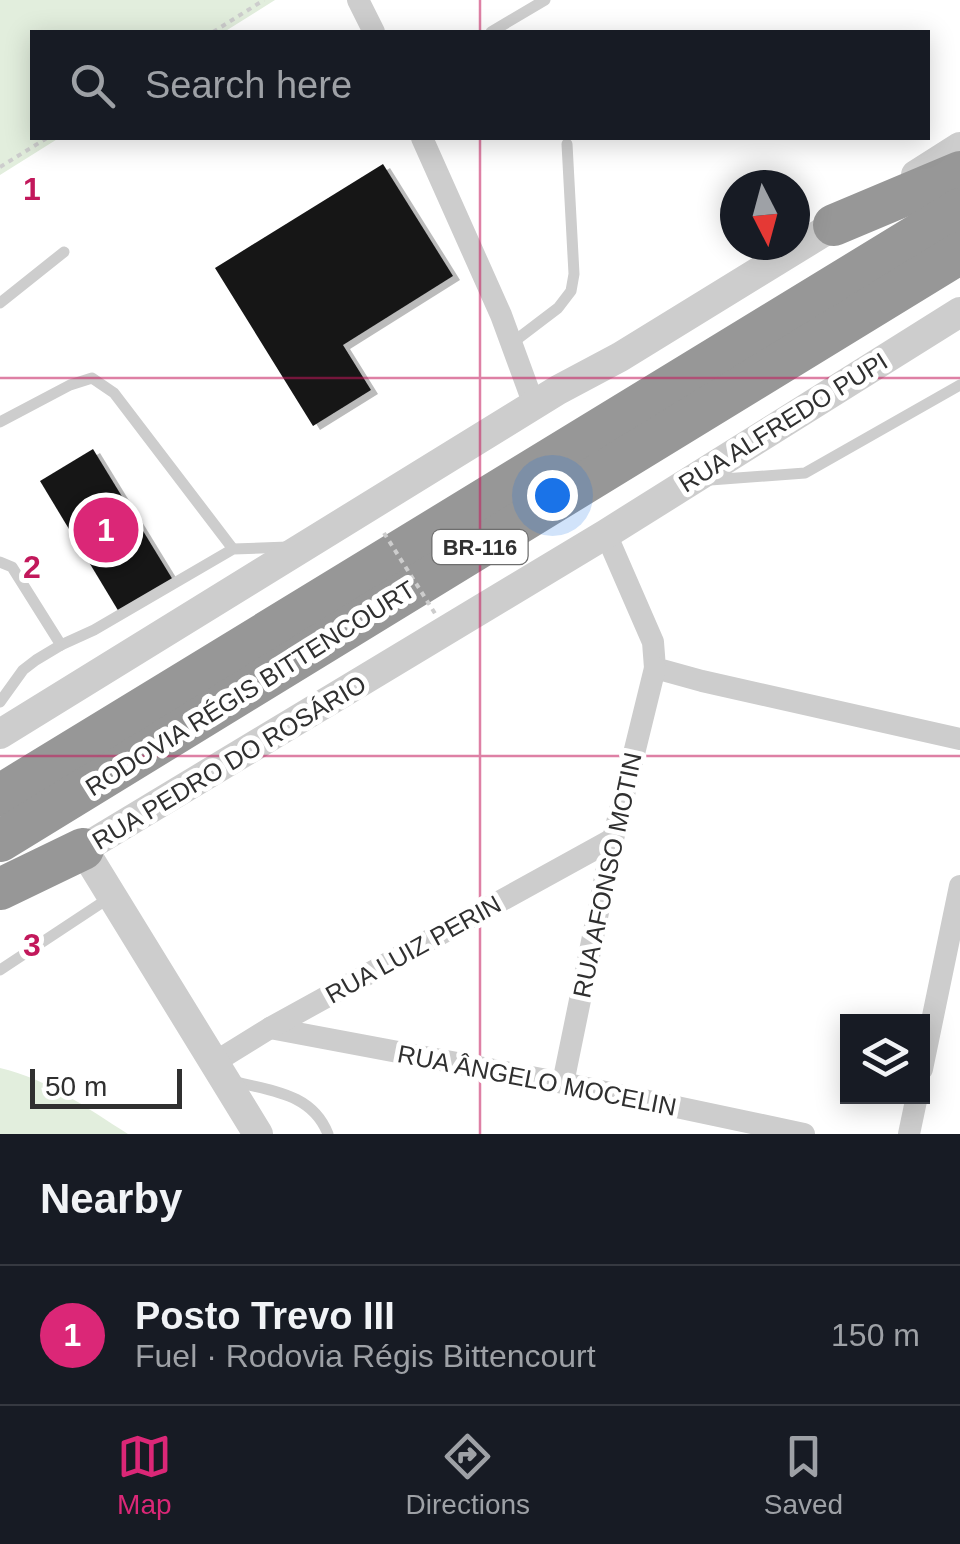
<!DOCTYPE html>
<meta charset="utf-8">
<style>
body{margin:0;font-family:Helvetica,sans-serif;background:#242831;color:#f1f3f6}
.controls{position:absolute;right:30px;bottom:30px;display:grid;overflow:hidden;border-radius:0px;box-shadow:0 5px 25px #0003}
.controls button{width:90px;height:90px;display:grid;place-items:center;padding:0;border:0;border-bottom:2px solid #363941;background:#171b24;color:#f1f3f6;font:50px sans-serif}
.compass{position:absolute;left:720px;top:170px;width:90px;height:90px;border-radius:50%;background:#171b24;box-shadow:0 5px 25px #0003;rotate:174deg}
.scale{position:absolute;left:30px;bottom:25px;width:152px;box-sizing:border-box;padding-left:10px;border:5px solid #303030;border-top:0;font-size:28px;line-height:35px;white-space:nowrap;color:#303030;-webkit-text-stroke:8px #fff;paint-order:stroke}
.you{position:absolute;left:552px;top:495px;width:35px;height:35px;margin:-25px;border:8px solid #fff;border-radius:50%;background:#1a73e8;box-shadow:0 0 0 15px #1a73e833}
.badge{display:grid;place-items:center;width:65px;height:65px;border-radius:50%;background:#db2777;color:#fff;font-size:32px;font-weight:700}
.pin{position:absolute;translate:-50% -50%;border:5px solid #fff;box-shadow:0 2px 10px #0006}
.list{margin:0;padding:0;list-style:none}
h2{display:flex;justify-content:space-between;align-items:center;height:130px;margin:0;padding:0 40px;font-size:42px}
h2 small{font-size:32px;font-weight:400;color:#9ea1a6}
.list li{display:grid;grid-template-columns:65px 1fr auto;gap:30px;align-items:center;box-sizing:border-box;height:140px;padding:0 40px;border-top:2px solid #363941}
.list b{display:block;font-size:38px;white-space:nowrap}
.list p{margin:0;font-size:32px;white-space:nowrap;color:#9ea1a6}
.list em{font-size:32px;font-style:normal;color:#9ea1a6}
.icon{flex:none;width:55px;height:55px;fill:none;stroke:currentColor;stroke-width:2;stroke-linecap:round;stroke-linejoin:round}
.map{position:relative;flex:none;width:960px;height:1134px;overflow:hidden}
.search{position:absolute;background:#171b24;box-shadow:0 5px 25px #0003;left:30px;right:30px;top:30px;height:110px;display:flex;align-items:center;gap:25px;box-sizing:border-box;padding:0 35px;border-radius:0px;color:#9ea1a6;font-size:38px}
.sheet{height:270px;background:#171b24}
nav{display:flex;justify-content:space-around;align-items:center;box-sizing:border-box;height:140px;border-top:2px solid #363941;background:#171b24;font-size:28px;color:#9ea1a6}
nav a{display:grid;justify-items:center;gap:5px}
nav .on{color:#db2777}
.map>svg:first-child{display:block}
</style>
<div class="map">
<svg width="960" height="1134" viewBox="0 0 960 1134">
<defs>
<filter id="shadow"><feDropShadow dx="7" dy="4" stdDeviation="0" flood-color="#0004"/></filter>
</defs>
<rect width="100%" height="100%" fill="#fff"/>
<g fill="#e2eedd">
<path d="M0,0h275l-51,32h-192v106h27l-59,37z"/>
<path d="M0,1068c48,11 87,40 128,66h-128z"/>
</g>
<g fill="#171717" filter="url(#shadow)">
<path d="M383,164l70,112 -110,69 28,45 -58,36 -98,-158z"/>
<path d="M93,449l80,131 -54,32 -79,-131z"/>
</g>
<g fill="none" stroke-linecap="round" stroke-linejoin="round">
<g stroke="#cdcdcd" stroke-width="4" stroke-dasharray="5 5" stroke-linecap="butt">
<path d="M213,32l51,-32"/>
<path d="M0,167l47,-29"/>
</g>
<g stroke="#cdcdcd" stroke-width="11">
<path d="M491,32l54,-32"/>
<path d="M0,303l64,-51"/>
<path d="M512,343l46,-35 13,-17 3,-17 -7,-130"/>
<path d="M0,422l70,-37 22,-7 22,15 119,156"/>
<path d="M710,480l95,-7 155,-88"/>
<path d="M0,562l12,5 49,78"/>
<path d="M0,702l23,-32 13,-10 25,-15 33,-15 139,-81 55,-2"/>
<path d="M0,970l112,-74"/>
<path d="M232,1081c39,10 80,12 96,53"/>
</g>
<g stroke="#cdcdcd" stroke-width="22">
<path d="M358,0l16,32"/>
<path d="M422,138l79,177 33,90"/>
<path d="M606,534l47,108 2,26 47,13 258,58"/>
<path d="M270,1028l293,55 241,51"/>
<path d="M215,1062l55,-34 343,-189"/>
<path d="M922,1069l38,-183"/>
<path d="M563,1083l50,-244 42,-171"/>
<path d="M909,1134l8,-38"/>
</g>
<g stroke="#cdcdcd" stroke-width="30">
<path d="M916,175l44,-28"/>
<path d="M0,734l558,-344 62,-33 231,-142"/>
<path d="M258,1134l-175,-285 523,-315 354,-222"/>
</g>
<g stroke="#979797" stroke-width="42">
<path d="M834,225l126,-53"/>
<path d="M0,795l960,-586"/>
<path d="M0,841l960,-588"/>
<path d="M0,889l83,-40"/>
</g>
<path stroke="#cdcdcd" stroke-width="4" stroke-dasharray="5 5" stroke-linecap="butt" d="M384,533l52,82"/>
</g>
<path fill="none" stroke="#c2185b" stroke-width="2.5" stroke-opacity="0.55" d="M480,0v32M480,138v996M0,378h960M0,756h960"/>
<g text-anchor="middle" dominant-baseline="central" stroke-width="10" stroke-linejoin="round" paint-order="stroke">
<rect fill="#fff" stroke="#6e6e6e" stroke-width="2.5" x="432.5" y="530" width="95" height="34" rx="8"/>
<g font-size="22" font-weight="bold" fill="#303030">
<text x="480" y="547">BR-116</text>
</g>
<g font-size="25" fill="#303030" stroke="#fff">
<text transform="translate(783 422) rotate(-32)">RUA ALFREDO PUPI</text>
<text transform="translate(250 688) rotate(-32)">RODOVIA RÉGIS BITTENCOURT</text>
<text transform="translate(229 762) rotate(-31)">RUA PEDRO DO ROSÁRIO</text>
<text transform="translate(607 875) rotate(-78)">RUA AFONSO MOTIN</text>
<text transform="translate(413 949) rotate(-29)">RUA LUIZ PERIN</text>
<text transform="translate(537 1080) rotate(11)">RUA ÂNGELO MOCELIN</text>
</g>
</g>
<g font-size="32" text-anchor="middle" font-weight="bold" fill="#c2185b" stroke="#fff" stroke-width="10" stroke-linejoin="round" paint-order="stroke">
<text x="32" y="200">1</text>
<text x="32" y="578">2</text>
<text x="32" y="956">3</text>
</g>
</svg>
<div class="controls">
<button><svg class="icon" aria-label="layers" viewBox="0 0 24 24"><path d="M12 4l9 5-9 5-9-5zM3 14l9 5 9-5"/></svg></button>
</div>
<svg class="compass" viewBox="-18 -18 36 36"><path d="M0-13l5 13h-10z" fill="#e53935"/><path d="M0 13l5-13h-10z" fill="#9ea1a6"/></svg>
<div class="scale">50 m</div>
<div class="you"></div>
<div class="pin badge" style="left:106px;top:530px">1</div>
<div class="search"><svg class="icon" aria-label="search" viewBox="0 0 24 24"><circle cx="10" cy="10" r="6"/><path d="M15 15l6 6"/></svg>Search here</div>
</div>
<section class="sheet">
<h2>Nearby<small></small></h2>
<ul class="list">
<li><span class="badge">1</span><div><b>Posto Trevo III</b><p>Fuel · Rodovia Régis Bittencourt</p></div><em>150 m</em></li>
</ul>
</section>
<nav>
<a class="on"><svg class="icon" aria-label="map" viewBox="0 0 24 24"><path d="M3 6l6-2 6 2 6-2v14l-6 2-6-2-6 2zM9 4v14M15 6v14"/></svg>Map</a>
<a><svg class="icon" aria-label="directions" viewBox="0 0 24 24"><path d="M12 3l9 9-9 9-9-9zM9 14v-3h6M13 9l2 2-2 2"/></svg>Directions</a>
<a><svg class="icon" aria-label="saved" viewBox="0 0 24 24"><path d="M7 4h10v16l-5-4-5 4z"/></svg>Saved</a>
</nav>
